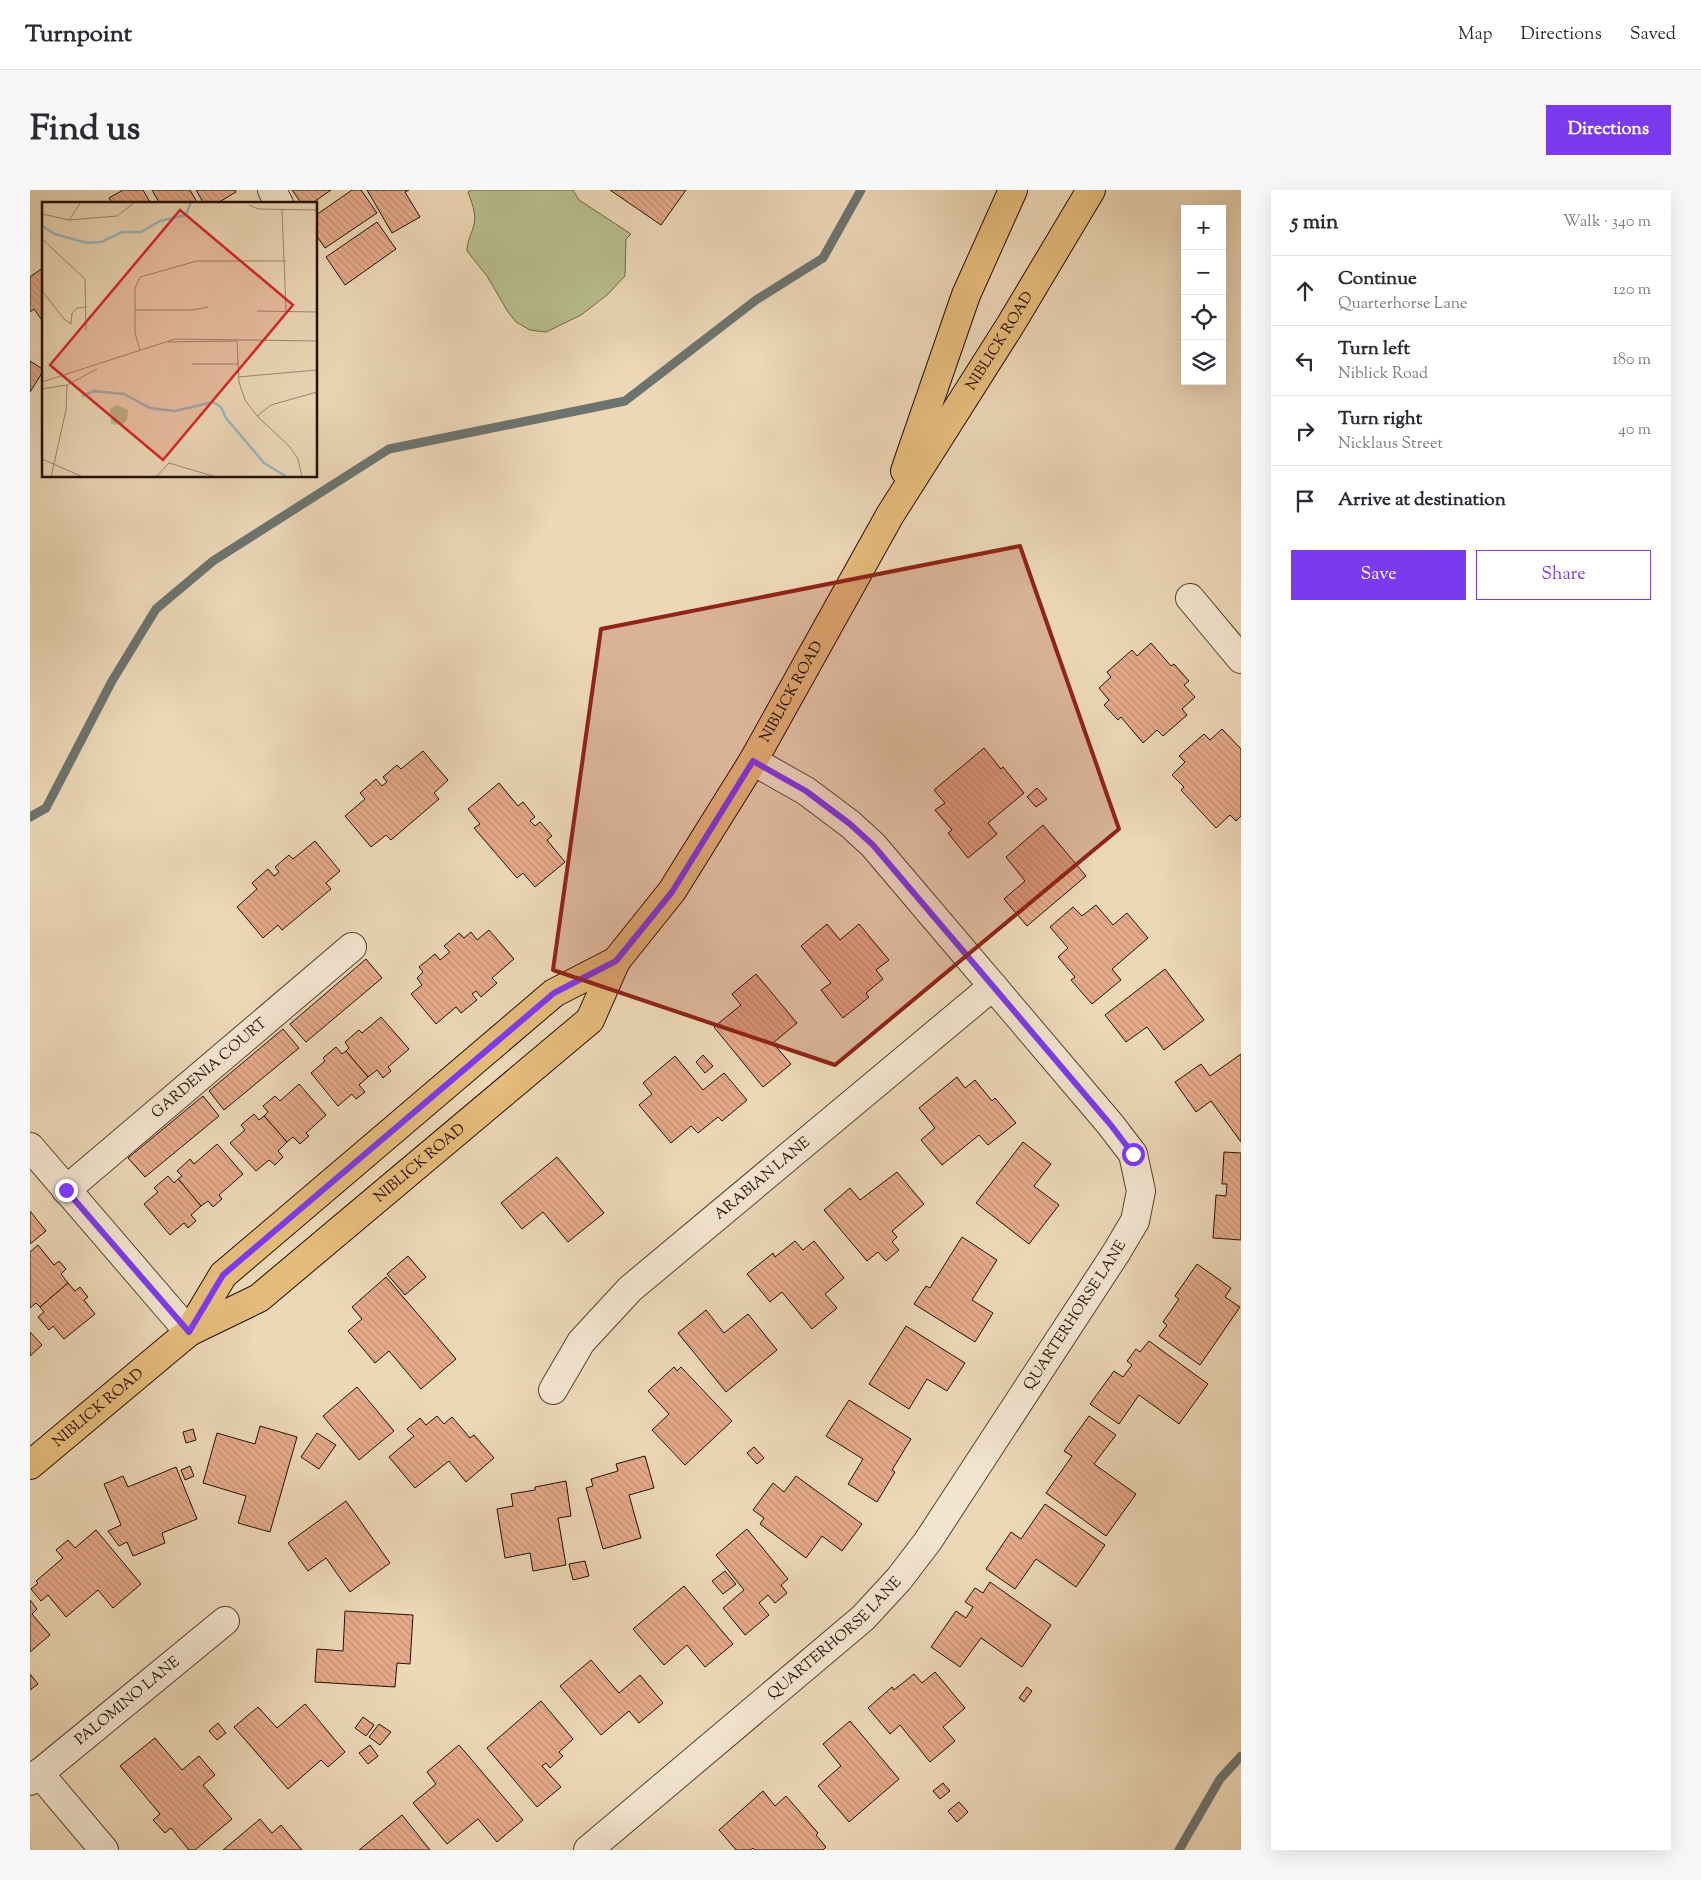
<!DOCTYPE html>
<meta charset="utf-8">
<style>
body{margin:0;font-family:"Sorts Mill Goudy",serif;background:#f7f7f7;color:#2b2b33}
.controls{position:absolute;right:15px;top:15px;display:grid;overflow:hidden;border-radius:0px;box-shadow:0 5px 20px #0002}
.controls button{width:45px;height:45px;display:grid;place-items:center;padding:0;border:0;border-bottom:1px solid #e1e1e2;background:#fff;color:#2b2b33;font:25px sans-serif}
.stop{position:absolute;width:15px;height:15px;margin:-11px;border:4px solid #7c3aed;border-radius:50%;background:#fff}
.stop.end{background:#7c3aed;border-color:#fff;box-shadow:0 1px 5px #0008}
.list{margin:0;padding:0;list-style:none}
h2{display:flex;justify-content:space-between;align-items:center;height:65px;margin:0;padding:0 20px;font-size:21px}
h2 small{font-size:16px;font-weight:400;color:#7c7c81}
.list li{display:grid;grid-template-columns:32px 1fr auto;gap:15px;align-items:center;box-sizing:border-box;height:70px;padding:0 20px;border-top:1px solid #e1e1e2}
.list b{display:block;font-size:19px;white-space:nowrap}
.list p{margin:0;font-size:16px;white-space:nowrap;color:#7c7c81}
.list em{font-size:16px;font-style:normal;color:#7c7c81}
.actions{display:flex;gap:10px;padding:15px 20px}
.actions a{flex:1;padding:11px 0;border:1px solid #7c3aed;border-radius:0px;text-align:center;font-size:18px;color:#7c3aed}
.actions .main{background:#7c3aed;color:#fff}
.icon{flex:none;width:28px;height:28px;fill:none;stroke:currentColor;stroke-width:2;stroke-linecap:round;stroke-linejoin:round}
.map{position:relative;flex:none;width:1211px;height:1660px;overflow:hidden;border-radius:0px}
header{display:flex;align-items:center;gap:30px;box-sizing:border-box;height:70px;padding:0 25px;background:#fff;border-bottom:1px solid #e1e1e2}
header strong{font-size:24px}
nav{display:flex;gap:28px;margin-inline-start:auto;font-size:18px}
.intro{display:flex;align-items:center;justify-content:space-between;box-sizing:border-box;height:120px;padding:0 30px}
h1{margin:0;font-size:35px}
.button{padding:12px 22px;border-radius:0px;background:#7c3aed;color:#fff;font-size:18px;font-weight:700}
main{display:flex;gap:30px;padding:0 30px}
aside{flex:1;background:#fff;border-radius:0px;box-shadow:0 5px 20px #0002}
.map>svg:first-child{display:block}
</style>
<header>
<strong>Turnpoint</strong>
<nav><a>Map</a><a>Directions</a><a>Saved</a></nav>
</header>
<div class="intro"><h1>Find us</h1><a class="button">Directions</a></div>
<main>
<div class="map">
<svg width="1211" height="1660" viewBox="0 0 1211 1660">
<defs>
<pattern id="building-back-hatch" width="6" height="6" patternUnits="userSpaceOnUse" patternTransform="scale(1.25)"><rect width="6" height="6" fill="#e5aa89"/><path d="M-1 5l2 2M0 0l6 6M5-1l2 2" fill="none" stroke="#c49174"/></pattern>
</defs>
<rect width="100%" height="100%" fill="#ecd7b7"/>
<filter id="stains"><feTurbulence type="fractalNoise" baseFrequency=".004" numOctaves="4"/><feColorMatrix values="0 0 0 0 .2 0 0 0 0 .09 0 0 0 0 .02 0 0 0 .5 -.17"/></filter>
<radialGradient id="worn" r=".72"><stop offset=".6" stop-color="#630" stop-opacity="0"/><stop offset="1" stop-color="#630" stop-opacity=".3"/></radialGradient>
<path fill="#b8be8e" stroke="#6e6747" d="M441,0h102l6,10 52,34 -5,5 -1,37 -18,19 -26,20 -35,17 -16,-2 -14,-8 -8,-10 -21,-36 -20,-25c0,-11 5,-17 7,-27 3,-10 -3,-23 -6,-32z"/>
<g fill="none" stroke-linecap="round" stroke-linejoin="round">
<g stroke="#6d746f" stroke-width="9">
<path d="M0,627l16,-9 66,-127 44,-72 57,-48 176,-112 236,-48 131,-101 67,-42 38,-68"/>
<path d="M1149,1660l41,-71 21,-23"/>
</g>
</g>
<g fill="url(#building-back-hatch)" stroke="#251000">
<path d="M93,0h20l8,14h-38l-4,-6z"/>
<path d="M122,0h38l8,14h-38z"/>
<path d="M166,0h39l1,2 -20,12h-12z"/>
<path d="M262,0h39l-20,14h-9z"/>
<path d="M322,0h9l16,23 -52,35 -9,-13v-20z"/>
<path d="M337,0h42l-4,2 15,25 -28,16z"/>
<path d="M580,0h76l-25,35z"/>
<path d="M347,32l19,27 -51,36 -19,-28z"/>
<path d="M14,77v56l-10,-14 -4,3v-35z"/>
<path d="M0,171l14,9 -14,22z"/>
<path d="M1121,453l20,23 3,-2 15,17 -5,4 11,12 -13,12 5,6 -24,21 -6,-6 -14,13 -22,-26 -3,3 -14,-15 5,-5 -10,-12 12,-11 -4,-5 25,-22 5,6z"/>
<path d="M1192,539l19,20v67l-5,5 -6,-6 -14,13 -35,-38 3,-3 -12,-12 13,-13 -6,-6 25,-22 6,6z"/>
<path d="M954,558l17,21 2,-2 21,26 -36,30 9,11 -29,24 -20,-25 4,-3 -17,-20 10,-7 -11,-13z"/>
<path d="M393,561l25,29 -14,13 5,6 -48,41 -5,-5 -15,12 -26,-31 20,-17 -5,-6 16,-14 6,7 5,-4 -4,-5 14,-12 4,4z"/>
<path d="M469,593l19,23 5,-4 12,15 -5,4 5,5 5,-4 12,14 -5,4 18,22 -30,25 -12,-14 -6,5 -43,-50 6,-4 -12,-15z"/>
<path d="M1007,598l10,11 -11,8 -9,-10z"/>
<path d="M1013,635l43,51 -59,50 -23,-27 21,-18 -19,-24z"/>
<path d="M285,651l25,30 -14,12 5,6 -49,41 -4,-5 -15,13 -26,-31 20,-18 -5,-6 16,-14 6,7 5,-4 -4,-5 14,-12 4,4z"/>
<path d="M1066,715l17,20 14,-12 21,25 -36,31 9,11 -29,24 -21,-24 4,-3 -17,-20 10,-9 -18,-21 23,-20 9,9z"/>
<path d="M797,734l13,16 19,-16 30,36 -13,10 7,9 -17,14 3,4 -26,21 -22,-28 10,-7 -30,-37z"/>
<path d="M459,740l25,29 -22,19 5,5 -16,14 -5,-6 -4,3 5,6 -16,13 -5,-6 -20,17 -25,-30 11,-9 -5,-7 6,-6 -4,-5 16,-13 5,6 10,-8 -6,-6 15,-13 5,5 7,-6 6,8z"/>
<path d="M336,769l16,19 -76,64 -16,-18z"/>
<path d="M1135,779l39,51 -40,30 -17,-23 -21,15 -21,-27z"/>
<path d="M726,784l41,49 -24,20 18,21 -28,23 -49,-60 27,-22 -9,-11z"/>
<path d="M351,827l28,32 -21,18 3,4 -8,7 -6,-8 -9,7 -22,-26 3,-3 -4,-6 14,-12 3,3z"/>
<path d="M253,839l16,19 -75,62 -15,-19z"/>
<path d="M306,857l6,7 4,-3 22,26 -9,8 6,7 -9,7 -4,-5 -14,12 -27,-33 14,-12 -2,-3z"/>
<path d="M1211,864v88l-30,-41 -15,11 -21,-30 26,-18 9,12z"/>
<path d="M673,865l10,11 -8,7 -9,-11z"/>
<path d="M645,866l28,34 21,-17 23,27 -25,21 -4,-4 -20,16 -7,-7 -20,17 -32,-38 13,-11 -9,-11z"/>
<path d="M927,887l8,11 10,-8 17,21 3,-3 21,25 -28,22 -9,-10 -37,30 -21,-25 14,-12 -16,-20z"/>
<path d="M269,894l27,31 -20,18 3,3 -9,8 -7,-7 -6,5 -23,-26 4,-4 -5,-6 12,-10 5,5z"/>
<path d="M173,906l16,20 -74,61 -17,-19z"/>
<path d="M224,924l5,6 5,-4 23,26 -9,9 5,6 -8,8 -6,-5 -13,11 -26,-28 15,-13 -4,-5z"/>
<path d="M993,952l28,22 -17,22 25,19 -30,39 -53,-41z"/>
<path d="M187,954l26,30 -24,21 3,4 -9,8 -5,-6 -7,5 -23,-27 4,-3 -5,-5 13,-12 4,5z"/>
<path d="M1194,962l17,1v87l-28,-2 3,-43 10,1 1,-12h-5z"/>
<path d="M527,967l47,56 -36,29 -25,-30 -21,17 -21,-26z"/>
<path d="M867,982l27,32 -32,27 5,6 -5,5 7,8 -13,11 -8,-9 -11,9 -43,-51 26,-22 10,12z"/>
<path d="M138,986l6,7 4,-4 23,27 -10,9 5,6 -8,7 -4,-5 -14,12 -26,-31 14,-12 -4,-4z"/>
<path d="M0,1021l16,20 -16,13z"/>
<path d="M932,1047l35,23 -25,40 21,13 -18,29 -61,-38 12,-18 4,2z"/>
<path d="M765,1051l8,9 11,-9 30,37 -19,16 12,14 -25,21 -30,-37 -12,10 -23,-28 26,-21 2,4z"/>
<path d="M8,1055l16,20 5,-4 7,8 -5,5 7,9 -28,24 -4,-4 -6,5v-56z"/>
<path d="M378,1066l18,21 -21,18 -18,-21z"/>
<path d="M1167,1074l34,24 -6,9 15,10 -40,58 -41,-29 8,-11 -4,-3 16,-23 -4,-3z"/>
<path d="M356,1087l70,82 -35,30 -32,-38 -14,12 -27,-32 14,-12 -10,-12z"/>
<path d="M38,1093l7,8 5,-4 8,10 -4,3 11,14 -31,25 -11,-13 -4,4 -11,-13 6,-5 -4,-5z"/>
<path d="M676,1120l18,23 24,-19 29,36 -51,42 -48,-59z"/>
<path d="M876,1136l59,37 -18,28 -20,-12 -18,30 -40,-25z"/>
<path d="M0,1142l12,13 -12,11z"/>
<path d="M1119,1151l59,43 -29,40 -40,-29 -20,29 -29,-20 24,-33 9,6 9,-12 -5,-4 9,-12 4,3z"/>
<path d="M644,1177l3,4 4,-4 51,54 -47,44 -33,-35 17,-16 -21,-23z"/>
<path d="M327,1197l37,44 -35,29 -36,-44z"/>
<path d="M819,1210l62,39 -19,31 3,2 -18,30 -29,-18 15,-25 -37,-23z"/>
<path d="M407,1226l7,8 8,-7 18,21 4,-3 20,23 -28,24 -17,-21 -34,27 -26,-31 25,-21 -7,-7 13,-11 6,7z"/>
<path d="M1059,1226l27,19 -22,29 42,30 -30,42 -60,-43 26,-37 -8,-5z"/>
<path d="M230,1236l37,11 -27,95 -32,-9 8,-27 -43,-13 14,-50 38,11z"/>
<path d="M163,1239l3,11 -10,3 -3,-11z"/>
<path d="M287,1243l19,12 -17,24 -18,-12z"/>
<path d="M724,1257l10,11 -7,6 -10,-11z"/>
<path d="M615,1266l9,32 -25,7 12,43 -38,11 -17,-61 7,-2 -2,-7 27,-8 -2,-7z"/>
<path d="M160,1276l4,10 -9,4 -4,-10z"/>
<path d="M146,1277l21,52 -35,14 3,10 -32,13 -6,-14 -8,4 -11,-15 13,-6 -17,-41 19,-8 5,11z"/>
<path d="M766,1286l66,48 -20,27 -20,-15 -16,22 -46,-34 4,-6 -11,-8 20,-27 11,9z"/>
<path d="M536,1291l5,35 -13,2 8,47 -33,6 -3,-18 -25,5 -8,-49 16,-3 -2,-12 24,-4v-3z"/>
<path d="M316,1311l44,62 -40,29 -24,-34 -18,13 -20,-28z"/>
<path d="M1015,1314l60,41 -29,42 -40,-28 -21,30 -29,-20 25,-37 10,7z"/>
<path d="M717,1339l41,50 -7,6 6,8 -12,10 -7,-8 -9,8 10,12 -24,20 -22,-27 21,-18 -28,-35z"/>
<path d="M66,1340l45,54 -28,24 -15,-18 -32,27 -18,-22 -7,6 -10,-12 7,-6 -2,-2 27,-23 -7,-8 12,-10 7,8z"/>
<path d="M555,1371l4,15 -16,4 -4,-16z"/>
<path d="M695,1381l11,13 -13,10 -11,-13z"/>
<path d="M960,1392l61,43 -29,42 -41,-29 -21,29 -29,-20 25,-36 10,7 7,-11 -8,-5 10,-14 8,5z"/>
<path d="M654,1396l49,58 -28,23 -18,-22 -23,20 -31,-36z"/>
<path d="M0,1410l7,9 -5,5 18,21 -20,17z"/>
<path d="M315,1421l68,4 -3,49 -13,-1 -2,24 -80,-5 2,-33 26,2z"/>
<path d="M561,1470l28,33 21,-18 23,28 -24,20 -10,-12 -28,24 -41,-49z"/>
<path d="M905,1482l30,36 -22,19 12,14 -25,21 -30,-37 -10,9 -22,-26 24,-21 2,3 20,-16 8,9z"/>
<path d="M0,1484l8,10 -8,6z"/>
<path d="M997,1497l5,4 -8,11 -5,-4z"/>
<path d="M511,1511l32,38 -14,13 4,4 -13,12 -4,-5 -4,3 19,21 -24,20 -50,-59z"/>
<path d="M275,1514l40,48 -17,15 -7,-7 -33,29 -54,-62 24,-20 19,21z"/>
<path d="M333,1527l11,8 -8,11 -11,-8z"/>
<path d="M820,1531l49,58 -50,43 -31,-36 23,-20 -18,-22z"/>
<path d="M188,1533l8,10 -9,7 -8,-9z"/>
<path d="M349,1534l12,8 -11,13 -11,-8z"/>
<path d="M125,1548l27,32 17,-14 16,19 -12,10 29,34 -37,31h-6l-18,-22 -6,5 -12,-13 7,-6 -40,-48z"/>
<path d="M340,1555l8,11 -10,8 -9,-11z"/>
<path d="M429,1555l64,75 -26,22 -19,-23 -31,25 -34,-41 23,-19 -9,-12z"/>
<path d="M913,1593l7,8 -10,8 -7,-8z"/>
<path d="M733,1601l12,15 11,-10 32,37 -2,2 10,12 -3,3h-68l-2,-2 -2,2h-15l-17,-20z"/>
<path d="M929,1612l9,10 -11,10 -9,-11z"/>
<path d="M372,1625l28,35h-71z"/>
<path d="M230,1629l12,14 9,-8 21,25h-79z"/>
</g>
<g fill="none" stroke-linecap="round" stroke-linejoin="round">
<defs>
<g id="minor">
<path d="M242,0l7,14"/>
<path d="M1160,408l51,61"/>
<path d="M0,957l159,185"/>
<path id="s1" d="M36,1000l286,-243"/>
<path id="s2" d="M523,1200l28,-48 49,-53 363,-303"/>
<path d="M9,1583l65,77"/>
<path id="s3" d="M0,1591l195,-160"/>
<path id="s4" d="M558,1660l275,-232 36,-39 29,-38 188,-288 19,-32 6,-30 -8,-37 -23,-30 -237,-279 -23,-21 -44,-33 -53,-30"/>
</g>
<g id="major">
<path d="M875,281l61,-176 47,-105"/>
<path d="M159,1142l34,-57 331,-282 62,-32"/>
<path id="s5" d="M0,1275l159,-133 70,-34 331,-278 26,-59 56,-70 81,-130 137,-246 121,-191 80,-134"/>
</g>
</defs>
<use href="#minor" stroke="#57422e" stroke-width="30"/>
<use href="#major" stroke="#251000" stroke-width="30"/>
<use href="#minor" stroke="#f3e5d0" stroke-width="28"/>
<use href="#major" stroke="#e6bc7c" stroke-width="28"/>
</g>
<g fill="none" stroke-linecap="round" stroke-linejoin="round">
<path stroke="#7c3aed" stroke-width="6" d="M36,1000l123,142 34,-57 331,-282 62,-32 56,-69 81,-131 53,30 44,33 23,21 237,279 23,30"/>
</g>
<path fill="#8f2418" fill-opacity="0.2" stroke="#8f2418" stroke-width="4" stroke-linejoin="round" d="M990,356l99,283 -284,236 -282,-95 48,-341z"/>
<g text-anchor="middle" dominant-baseline="central" stroke-width="4" stroke-linejoin="round" paint-order="stroke">
<g font-size="15" fill="#251000" stroke="#f3e5d0">
<text stroke="none"><textPath href="#s5" startOffset="1512">NIBLICK ROAD</textPath></text>
<text stroke="none"><textPath href="#s5" startOffset="1104">NIBLICK ROAD</textPath></text>
<text stroke="none"><textPath href="#s1" startOffset="188">GARDENIA COURT</textPath></text>
<text stroke="none"><textPath href="#s5" startOffset="495">NIBLICK ROAD</textPath></text>
<text stroke="none"><textPath href="#s2" startOffset="300">ARABIAN LANE</textPath></text>
<text stroke="none"><textPath href="#s4" startOffset="730">QUARTERHORSE LANE</textPath></text>
<text stroke="none"><textPath href="#s5" startOffset="89">NIBLICK ROAD</textPath></text>
<text stroke="none"><textPath href="#s4" startOffset="325">QUARTERHORSE LANE</textPath></text>
<text stroke="none"><textPath href="#s3" startOffset="126">PALOMINO LANE</textPath></text>
</g>
</g>
<g transform="translate(12 12)">
<rect width="275" height="275" fill="#ecd7b7"/>
<path d="M75,203l11,5 -1,10 -5,5 -11,-1 -1,-15z" fill="#b8be8e"/>
<path fill="none" stroke="#9db7b9" stroke-width="2.5" d="M0,24l13,8 32,9 14,-1 21,-10h19l19,-11 26,-6 5,-13M40,194l12,-5 30,3 26,14 25,3 38,-9 8,5 5,11 38,45 23,14"/>
<path fill="none" stroke="#9c876e" stroke-width="1" d="M207,3l9,4 59,1M240,8l4,101M0,12l27,6 12,-18M27,18l48,-4 18,-14M0,37l43,40 1,52M0,89l22,28 7,5 1,-11 5,-5 10,-1M93,108h58l15,-3M215,109l60,1M195,139l2,41 6,18 12,16 32,30 9,13 4,18M126,140l69,-1M98,148l-5,-17v-45l5,-11 57,-16h89M150,162h46M196,175l79,-7M0,180l133,-43 142,2M0,187l25,-4 30,-16M215,214l14,-11 46,-13M0,257l41,18M9,275l15,-67 1,-25M114,275l13,-14 47,14"/>
<path fill="#d62828" fill-opacity="0.15" stroke="#d62828" stroke-width="2.5" d="M138,8l113,95 -130,155 -113,-95z"/>
<rect width="275" height="275" fill="none" stroke="#251000" stroke-width="2.5"/>
</g>
<rect width="100%" height="100%" filter="url(#stains)"/>
<rect width="100%" height="100%" fill="url(#worn)"/>
</svg>
<div class="controls">
<button>+</button>
<button>−</button>
<button><svg class="icon" aria-label="locate" viewBox="0 0 24 24"><circle cx="12" cy="12" r="6"/><path d="M12 2v4M12 18v4M2 12h4M18 12h4"/></svg></button>
<button><svg class="icon" aria-label="layers" viewBox="0 0 24 24"><path d="M12 4l9 5-9 5-9-5zM3 14l9 5 9-5"/></svg></button>
</div>
<div class="stop" style="left:1103px;top:964px"></div>
<div class="stop end" style="left:36px;top:1000px"></div>
</div>
<aside>
<h2>5 min<small>Walk · 340 m</small></h2>
<ul class="list">
<li><svg class="icon" aria-label="ahead" viewBox="0 0 24 24"><path d="M12 20V5M6 11l6-6 6 6"/></svg><div><b>Continue</b><p>Quarterhorse Lane</p></div><em>120 m</em></li>
<li><svg class="icon" aria-label="left" viewBox="0 0 24 24"><path d="M17 20v-9H6M10 6l-5 5 5 5"/></svg><div><b>Turn left</b><p>Niblick Road</p></div><em>180 m</em></li>
<li><svg class="icon" aria-label="right" viewBox="0 0 24 24"><path d="M7 20v-9h11M14 6l5 5-5 5"/></svg><div><b>Turn right</b><p>Nicklaus Street</p></div><em>40 m</em></li>
<li><svg class="icon" aria-label="arrive" viewBox="0 0 24 24"><path d="M6 21V4h12l-3 4 3 4H6"/></svg><div><b>Arrive at destination</b></div></li>
</ul>
<div class="actions"><a class="main">Save</a><a>Share</a></div>
</aside>
</main>
